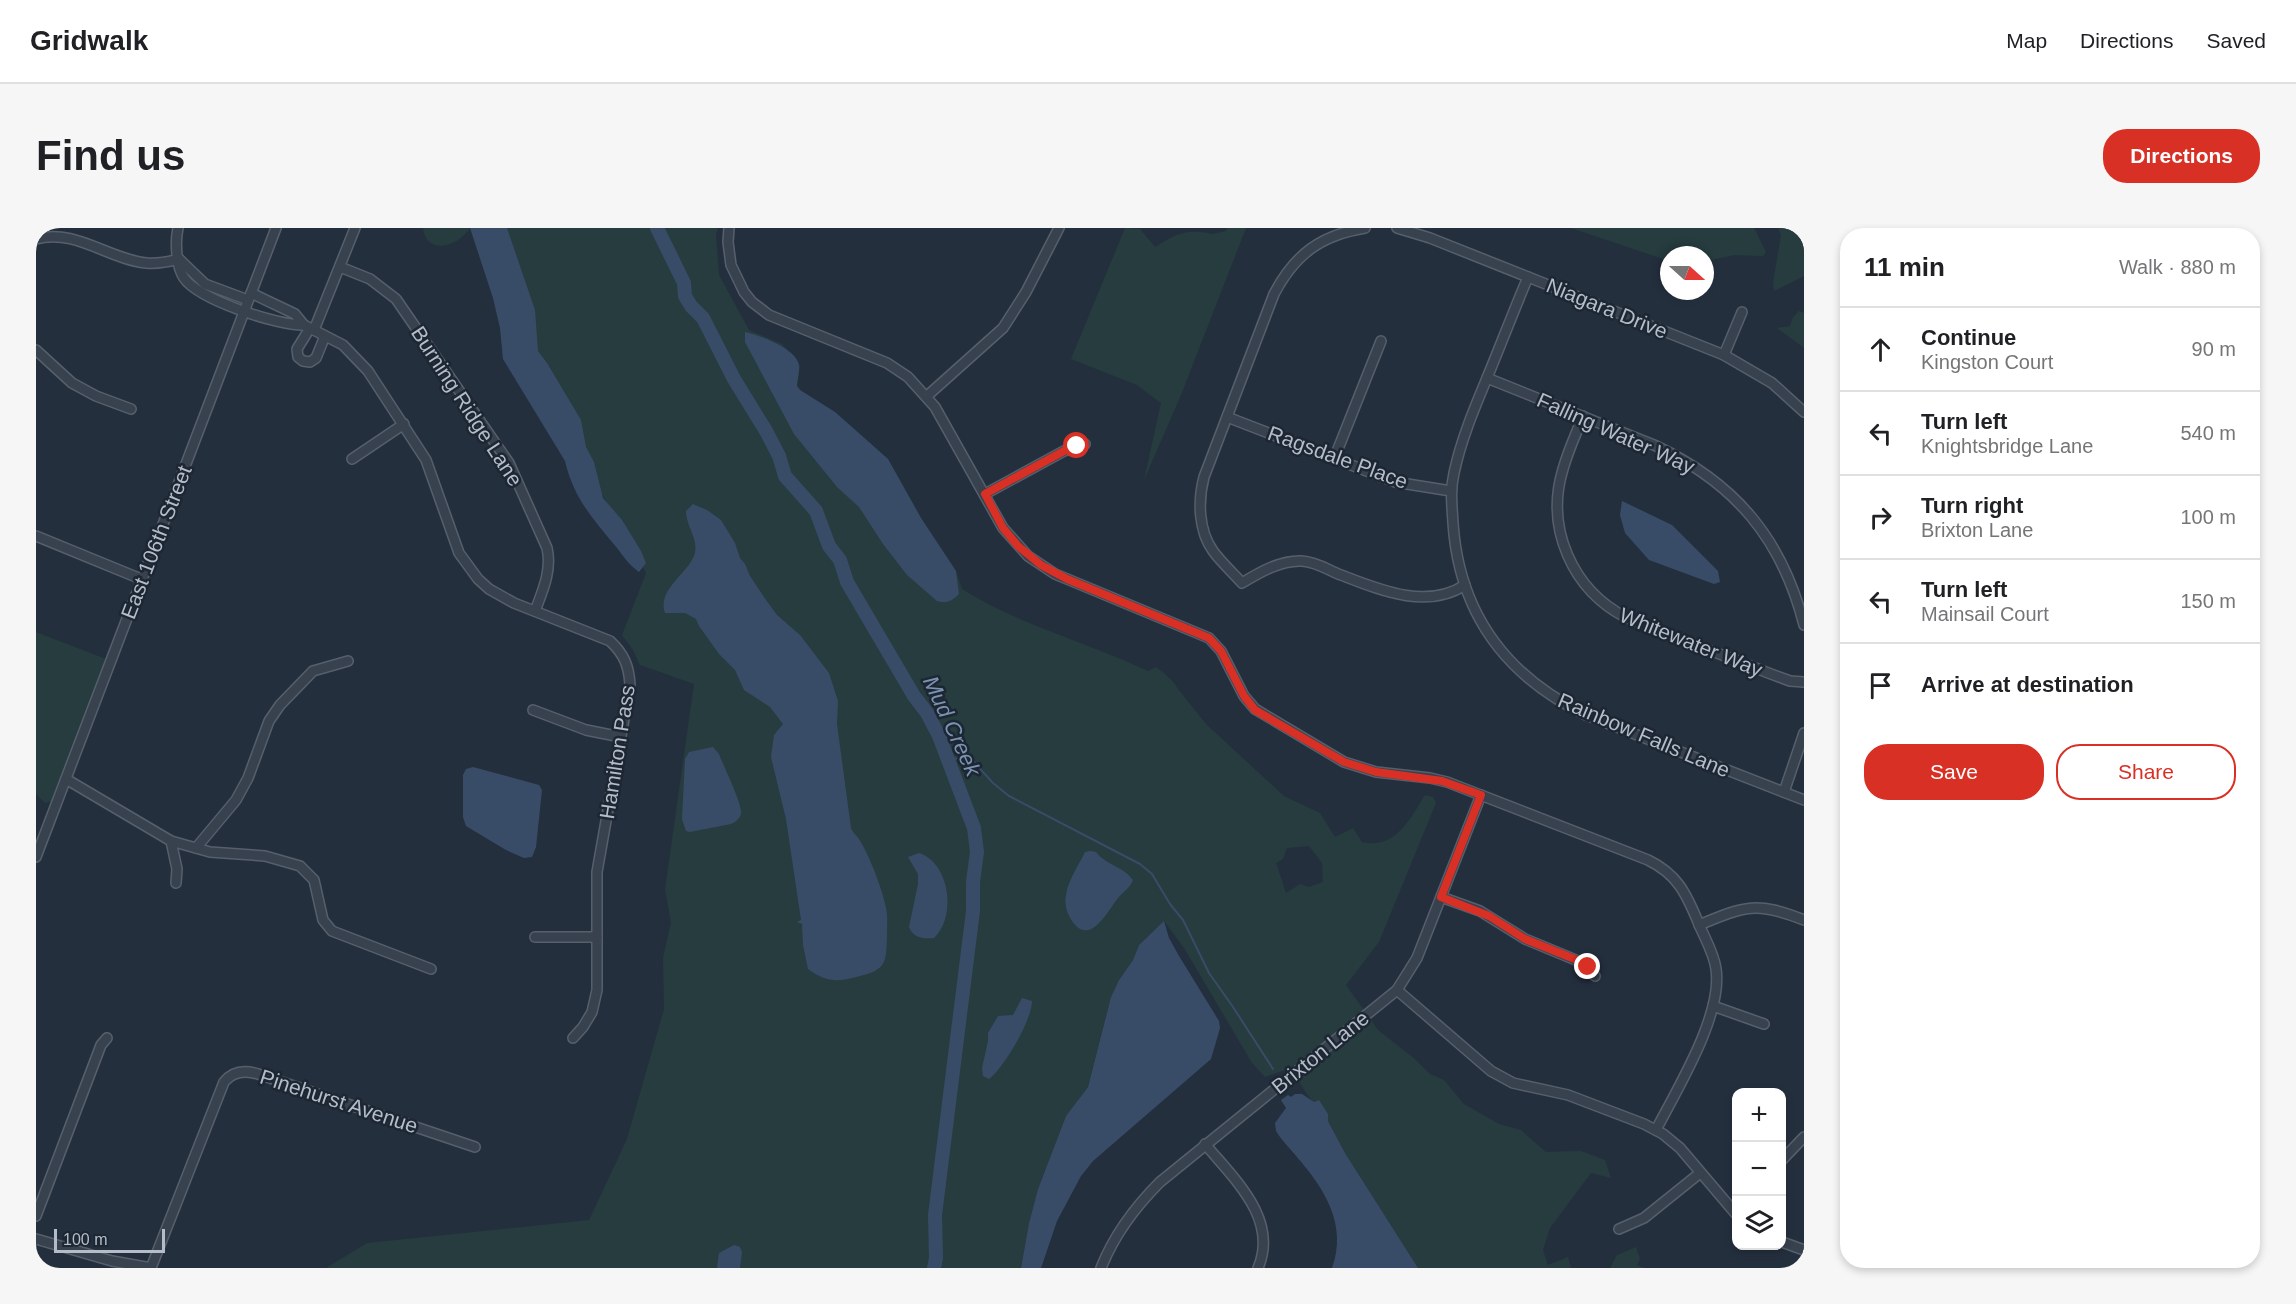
<!DOCTYPE html>
<meta charset="utf-8">
<style>
body{margin:0;font-family:Arial,sans-serif;background:#f6f6f6;color:#202124}
.controls{position:absolute;right:18px;bottom:18px;display:grid;overflow:hidden;border-radius:12px;box-shadow:0 3px 9px #0003}
.controls button{width:54px;height:54px;display:grid;place-items:center;padding:0;border:0;border-bottom:2px solid #e0e0e0;background:#fff;color:#202124;font:30px sans-serif}
.compass{position:absolute;left:1624px;top:18px;width:54px;height:54px;border-radius:50%;background:#fff;box-shadow:0 3px 9px #0003;rotate:111deg}
.scale{position:absolute;left:18px;bottom:15px;width:111px;box-sizing:border-box;padding-left:6px;border:3px solid #b4bcc9;border-top:0;font-size:16px;line-height:21px;white-space:nowrap;color:#b4bcc9;-webkit-text-stroke:4px #1d2633;paint-order:stroke}
.stop{position:absolute;width:18px;height:18px;margin:-14px;border:4px solid #d93025;border-radius:50%;background:#fff}
.stop.end{background:#d93025;border-color:#fff;box-shadow:0 2px 6px #0008}
.list{margin:0;padding:0;list-style:none}
h2{display:flex;justify-content:space-between;align-items:center;height:78px;margin:0;padding:0 24px;font-size:26px}
h2 small{font-size:20px;font-weight:400;color:#757577}
.list li{display:grid;grid-template-columns:39px 1fr auto;gap:18px;align-items:center;box-sizing:border-box;height:84px;padding:0 24px;border-top:2px solid #e0e0e0}
.list b{display:block;font-size:22px;white-space:nowrap}
.list p{margin:0;font-size:20px;white-space:nowrap;color:#757577}
.list em{font-size:20px;font-style:normal;color:#757577}
.actions{display:flex;gap:12px;padding:18px 24px}
.actions a{flex:1;padding:14px 0;border:2px solid #d93025;border-radius:24px;text-align:center;font-size:21px;color:#d93025}
.actions .main{background:#d93025;color:#fff}
.icon{flex:none;width:33px;height:33px;fill:none;stroke:currentColor;stroke-width:2;stroke-linecap:round;stroke-linejoin:round}
.map{position:relative;flex:none;width:1768px;height:1040px;overflow:hidden;border-radius:24px}
header{display:flex;align-items:center;gap:36px;box-sizing:border-box;height:84px;padding:0 30px;background:#fff;border-bottom:2px solid #e0e0e0}
header strong{font-size:28px}
nav{display:flex;gap:33px;margin-inline-start:auto;font-size:21px}
.intro{display:flex;align-items:center;justify-content:space-between;box-sizing:border-box;height:144px;padding:0 36px}
h1{margin:0;font-size:42px}
.button{padding:15px 27px;border-radius:24px;background:#d93025;color:#fff;font-size:21px;font-weight:700}
main{display:flex;gap:36px;padding:0 36px}
aside{flex:1;background:#fff;border-radius:24px;box-shadow:0 3px 9px #0003}
.map>svg:first-child{display:block}
</style>
<header>
<strong>Gridwalk</strong>
<nav><a>Map</a><a>Directions</a><a>Saved</a></nav>
</header>
<div class="intro"><h1>Find us</h1><a class="button">Directions</a></div>
<main>
<div class="map">
<svg width="1768" height="1040" viewBox="0 0 1768 1040">
<rect width="100%" height="100%" fill="#242f3e"/>
<g fill="#263c3f" fill-rule="evenodd">
<path d="M387,0h47c-11,18 -43,29 -47,0z"/>
<path d="M443,0h239l-2,7 3,40 30,55 33,14 13,13 5,9 -3,20 3,4 35,22 53,47 33,59 35,53 6,18c57,36 125,53 186,82l8,-4c7,5 19,15 22,22l29,36 77,71 36,17 15,24 18,-9 9,14c33,8 48,-23 63,-47l8,2 3,6 -57,139 -33,43 32,45 37,29 15,15 14,6 20,24 35,20 22,6 25,22 35,-1 24,9 6,18 -20,-5 -41,55 -7,22 5,15 20,-8 3,11h-153l-73,-115 -17,-32 -9,-21 -5,2c-7,-5 -17,-25 -23,-34l-26,9 -13,-14 -68,-115 -20,-27 -25,24 -6,15 -14,20 -8,17 -23,90 -22,29 -28,73 -9,34 -8,45h-695l41,-25 222,-23 38,-81 37,-130 -1,-52 8,-34 -6,-34 29,-205 -54,-19 -7,-15 -11,-15 24,-62 -130,-233zM1273,618l13,17 1,19 -14,5 -9,-3 -14,9 -10,-30 7,-4 4,-11z"/>
<path d="M1089,0l15,1 15,18c20,-13 33,-19 57,-13l14,-3 1,-3h19l-65,167 -37,85 17,-77 -24,-18 -66,-26z"/>
<path d="M1535,0h183l12,24 -3,4 -28,-1 -30,6v-6h-36v6z"/>
<path d="M1742,0h26v48l-30,15 -1,-8 8,-48z"/>
<path d="M1763,83l5,2v35l-27,-20 13,-2 3,-9z"/>
<path d="M0,404l70,27 -54,142 -7,2 -9,-9z"/>
<path d="M1600,1019l4,12 -3,6 8,3h-35l7,-13z"/>
</g>
<g fill="#394c67">
<path d="M434,0h37l28,82 3,41 9,12 34,57 5,27 8,15 9,36 19,22 19,31 5,12 -7,9c-10,-7 -15,-15 -22,-24 -24,-29 -43,-49 -52,-87l-62,-102 -3,-31 -7,-30z"/>
<path d="M709,104c14,3 48,16 53,30 3,7 -1,17 -1,24l3,4 35,22 53,47 33,59 35,53 3,23c-7,7 -12,10 -22,7l-30,-26 -24,-31 -24,-37 -22,-20 -43,-53 -49,-92z"/>
<path d="M1586,273l50,24 46,46 2,11 -6,2 -65,-24 -24,-27 -5,-18z"/>
<path d="M657,276l14,6 14,10 14,23 5,15 5,6 5,12 16,24 11,15 23,20 29,38 9,28 -1,23 14,104c2,5 5,7 8,11 11,18 23,49 27,69 2,9 1,19 1,28 -1,25 0,34 -27,40 -22,6 -33,7 -52,-7l-5,-24 -1,-21 -5,-2 4,-2 -15,-101 -15,-62 3,-22 9,-11 -13,-17 -26,-17 -9,-20 -16,-16 -20,-28 -3,-7 -11,-6h-20c-8,-23 21,-38 29,-57 6,-16 -8,-29 -8,-45z"/>
<path d="M677,519l6,7c4,11 24,51 22,60 -2,5 -5,8 -10,10l-41,8 -4,-1 -4,-12 3,-60 4,-7z"/>
<path d="M437,539l66,18 3,5 -6,57 -4,10 -8,1 -18,-8 -40,-24 -3,-9v-42l3,-6z"/>
<path d="M1054,623l6,1c10,13 28,15 37,28 -4,9 -9,11 -15,18 -11,14 -28,49 -46,23 -5,-8 -8,-17 -6,-26 2,-15 13,-30 19,-43z"/>
<path d="M883,625c31,10 38,64 15,85 -11,1 -21,0 -25,-11l9,-43v-10l-10,-17z"/>
<path d="M1128,693l5,17 10,18 40,65 1,7 -9,31 -118,102 -12,15 -24,45 -16,47h-20l8,-45 9,-34 28,-73 22,-29 23,-90 8,-17 14,-20 6,-15z"/>
<path d="M986,770l10,3c0,19 -28,67 -43,78l-6,-3 -1,-8 6,-27v-8l10,-17 15,-1z"/>
<path d="M1259,866h7l12,8 5,-2 9,14v7l17,32 73,115h-86c16,-43 -8,-80 -35,-111 -7,-9 -16,-17 -21,-26l-1,-8 11,-15 -5,-8 7,-5 3,2z"/>
<path d="M698,1017l6,2 2,5 -2,16h-23l2,-15z"/>
</g>
<g fill="none" stroke-linecap="round" stroke-linejoin="round">
<path stroke="#394c67" stroke-width="2" d="M913,530l23,2 21,23 16,13 131,68 12,10 18,30 13,16 26,53 24,34 40,62"/>
<path stroke="#394c67" stroke-width="14" d="M621,0l27,55 1,13 6,10 12,12 31,61 32,52 13,25 6,20 31,35 13,35 11,14 7,22 67,114 13,17 12,23 35,92 3,24 -4,30v29l-38,304 1,43 -2,10"/>
<defs>
<g id="minor">
<path d="M142,0c-3,14 -2,38 6,50 15,22 95,48 120,47"/>
<path d="M693,0l-1,14 3,23 13,27 8,10 17,13 118,48 21,14 27,30 68,121 25,28 27,18 154,64 12,13 23,45 11,13 89,53 32,10 54,6 17,4 201,78c29,14 38,33 50,62 6,15 16,31 18,47 7,46 -39,120 -60,161"/>
<path d="M1329,0c-44,7 -70,26 -91,66l-70,183c-6,23 -6,53 9,74 8,11 20,22 29,32 18,-11 39,-23 60,-22 15,1 26,9 39,14 39,15 86,35 124,10"/>
<path d="M1361,0l33,10 294,117 48,28 32,29"/>
<path d="M0,11c39,-11 72,20 110,24 11,1 22,-1 33,-4"/>
<path d="M143,31l26,25 43,16"/>
<path d="M304,39l30,12 26,20 113,164 38,85c5,22 -4,42 -12,63"/>
<path d="M1492,49c-14,33 -27,67 -41,101 -13,31 -26,62 -33,95 -4,17 -2,33 -1,50 6,90 53,153 133,192l218,85"/>
<path d="M215,65l44,21 9,11 39,20 25,26 58,89 33,93 19,26 11,10 25,14 96,38c14,13 19,25 20,44l-33,187v118l-5,22 -9,15 -10,11"/>
<path d="M274,100l-13,21 1,8 5,4 7,1 6,-4 9,-22"/>
<path d="M278,102l41,-102"/>
<path d="M0,122l36,33 24,13 35,13"/>
<path d="M1688,127l18,-43"/>
<path d="M1451,150l167,67c80,37 128,93 150,180"/>
<path d="M891,168l76,-68 23,-36 33,-64"/>
<path d="M1547,188c-7,18 -15,35 -20,53 -18,59 9,121 64,149l144,56 19,7 14,1"/>
<path d="M1191,189l168,65 56,9"/>
<path d="M316,231l52,-35"/>
<path d="M1298,231l47,-118"/>
<path d="M949,266l79,-43 21,-7"/>
<path d="M0,308l105,43"/>
<path d="M497,482l53,20 35,7"/>
<path d="M30,551l105,62 39,11 55,4 35,10 14,14 9,40 9,11 99,38"/>
<path d="M1748,564l20,-59"/>
<path d="M135,613l6,28 -1,14"/>
<path d="M160,620l40,-48 12,-22 21,-57 11,-16 33,-34 35,-10"/>
<path d="M0,629l240,-629"/>
<path d="M1405,669l39,14 45,28 58,24 12,13"/>
<path d="M1663,697c46,-19 57,-24 105,-5"/>
<path d="M499,709h62"/>
<path d="M1361,762l94,81 22,12 55,12 76,29 19,10 17,14 56,66"/>
<path d="M1677,778l51,18"/>
<path d="M1169,916c29,35 74,75 53,124"/>
<path d="M1746,932l22,-23"/>
<path d="M0,988l65,-171 6,-7"/>
<path d="M1583,1001l25,-11 56,-45"/>
<path d="M0,1011l76,22 39,7 73,-186c9,-11 21,-12 34,-8l217,73"/>
<path d="M1746,1014l22,8"/>
<path d="M1065,1040c13,-33 34,-61 59,-86l237,-192 20,-32 64,-163"/>
</g>
</defs>
<use href="#minor" stroke="#565f6c" stroke-width="12"/>
<use href="#minor" stroke="#38414e" stroke-width="9"/>
</g>
<g fill="none" stroke-linecap="round" stroke-linejoin="round">
<path stroke="#d93025" stroke-width="8" d="M1041,218l-13,5 -79,43 18,34 15,18 23,19 26,14 142,59 12,13 23,45 11,14 89,52 32,10 66,9 39,14 -40,102 48,19 36,23 52,21 11,7"/>
</g>
<g text-anchor="middle" dominant-baseline="central" stroke-width="5" stroke-linejoin="round" paint-order="stroke">
<g font-size="21" fill="#b4bcc9" stroke="#1d2633">
<text transform="translate(1571 80) rotate(22)">Niagara Drive</text>
<text transform="translate(431 178) rotate(57)">Burning Ridge Lane</text>
<text transform="translate(1580 205) rotate(24)">Falling Water Way</text>
<text transform="translate(1302 229) rotate(20)">Ragsdale Place</text>
<text transform="translate(120 314) rotate(-69)">East 106th Street</text>
<text transform="translate(1655 414) rotate(22)">Whitewater Way</text>
<text transform="translate(1608 507) rotate(23)">Rainbow Falls Lane</text>
<text transform="translate(581 524) rotate(-81)">Hamilton Pass</text>
<text transform="translate(1284 824) rotate(-39)">Brixton Lane</text>
<text transform="translate(303 873) rotate(18)">Pinehurst Avenue</text>
</g>
<g font-size="22" font-style="italic" fill="#7c92b1" stroke="#1d2633">
<text transform="translate(916 498) rotate(65)">Mud Creek</text>
</g>
</g>
</svg>
<div class="controls">
<button>+</button>
<button>−</button>
<button><svg class="icon" aria-label="layers" viewBox="0 0 24 24"><path d="M12 4l9 5-9 5-9-5zM3 14l9 5 9-5"/></svg></button>
</div>
<svg class="compass" viewBox="-18 -18 36 36"><path d="M0-13l5 13h-10z" fill="#e53935"/><path d="M0 13l5-13h-10z" fill="#757577"/></svg>
<div class="scale">100 m</div>
<div class="stop" style="left:1041px;top:218px"></div>
<div class="stop end" style="left:1552px;top:739px"></div>
</div>
<aside>
<h2>11 min<small>Walk · 880 m</small></h2>
<ul class="list">
<li><svg class="icon" aria-label="ahead" viewBox="0 0 24 24"><path d="M12 20V5M6 11l6-6 6 6"/></svg><div><b>Continue</b><p>Kingston Court</p></div><em>90 m</em></li>
<li><svg class="icon" aria-label="left" viewBox="0 0 24 24"><path d="M17 20v-9H6M10 6l-5 5 5 5"/></svg><div><b>Turn left</b><p>Knightsbridge Lane</p></div><em>540 m</em></li>
<li><svg class="icon" aria-label="right" viewBox="0 0 24 24"><path d="M7 20v-9h11M14 6l5 5-5 5"/></svg><div><b>Turn right</b><p>Brixton Lane</p></div><em>100 m</em></li>
<li><svg class="icon" aria-label="left" viewBox="0 0 24 24"><path d="M17 20v-9H6M10 6l-5 5 5 5"/></svg><div><b>Turn left</b><p>Mainsail Court</p></div><em>150 m</em></li>
<li><svg class="icon" aria-label="arrive" viewBox="0 0 24 24"><path d="M6 21V4h12l-3 4 3 4H6"/></svg><div><b>Arrive at destination</b></div></li>
</ul>
<div class="actions"><a class="main">Save</a><a>Share</a></div>
</aside>
</main>
